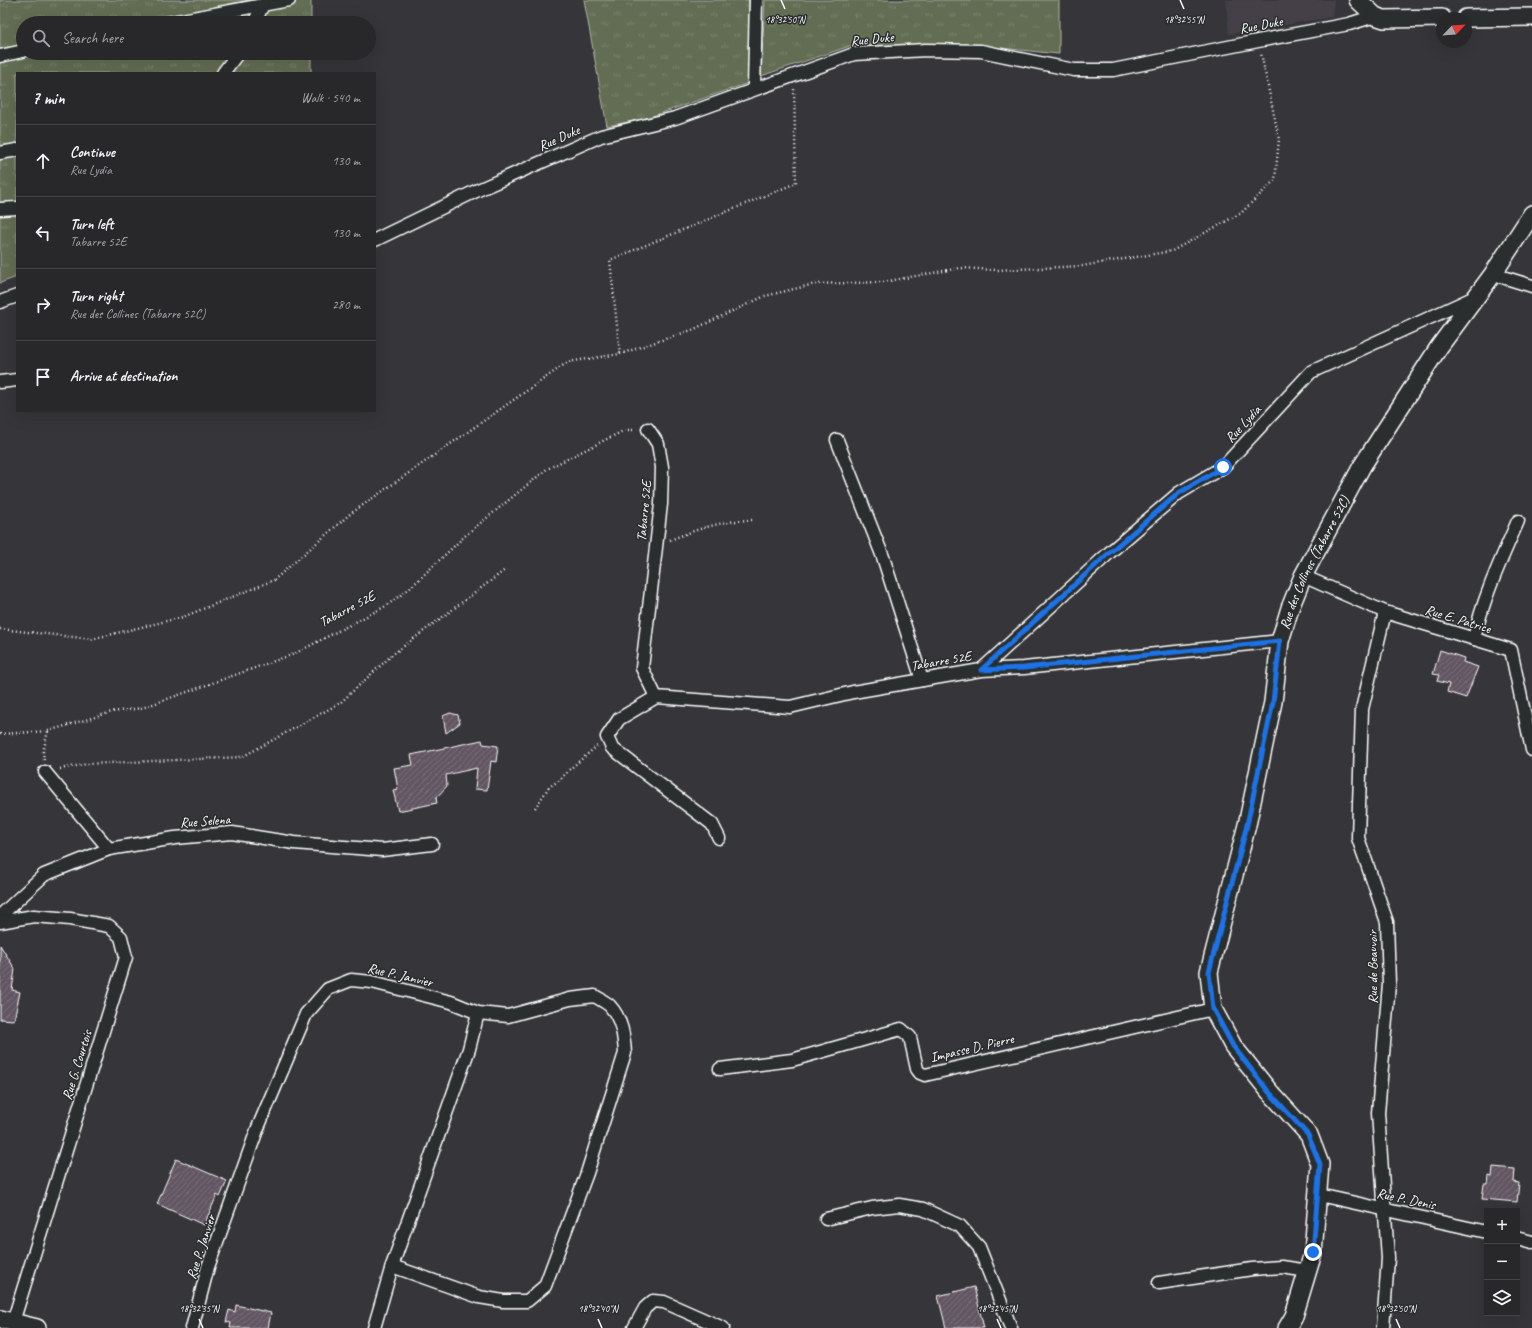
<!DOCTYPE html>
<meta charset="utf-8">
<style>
body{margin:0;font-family:Caveat,sans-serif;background:#303033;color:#f1f3f6}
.controls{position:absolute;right:12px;bottom:12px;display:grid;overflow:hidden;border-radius:0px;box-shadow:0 4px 16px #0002}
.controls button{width:36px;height:36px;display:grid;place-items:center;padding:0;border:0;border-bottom:1px solid #444447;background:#28282b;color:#f1f3f6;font:20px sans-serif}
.compass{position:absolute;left:1436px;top:12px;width:36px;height:36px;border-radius:50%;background:#28282b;box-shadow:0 4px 16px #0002;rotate:65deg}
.stop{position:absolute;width:12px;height:12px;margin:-9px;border:3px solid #1a73e8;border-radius:50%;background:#fff}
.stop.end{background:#1a73e8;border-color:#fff;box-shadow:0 1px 4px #0008}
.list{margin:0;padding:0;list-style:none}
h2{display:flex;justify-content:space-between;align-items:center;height:52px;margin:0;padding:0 16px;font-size:17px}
h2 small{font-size:13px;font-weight:400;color:#a5a6a9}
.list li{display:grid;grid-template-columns:26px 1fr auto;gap:12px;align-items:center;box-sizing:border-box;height:72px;padding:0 16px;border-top:1px solid #444447}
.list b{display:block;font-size:15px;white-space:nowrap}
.list p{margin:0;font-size:13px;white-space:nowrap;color:#a5a6a9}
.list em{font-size:13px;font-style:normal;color:#a5a6a9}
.icon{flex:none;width:22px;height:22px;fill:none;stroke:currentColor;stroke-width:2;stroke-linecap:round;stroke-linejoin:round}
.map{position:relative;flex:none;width:1532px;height:1328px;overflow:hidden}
.search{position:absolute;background:#28282b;box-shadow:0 4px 16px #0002;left:16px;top:16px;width:360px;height:44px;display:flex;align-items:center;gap:10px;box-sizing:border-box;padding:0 14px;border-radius:22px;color:#a5a6a9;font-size:15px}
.panel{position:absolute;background:#28282b;box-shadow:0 4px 16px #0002;left:16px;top:72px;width:360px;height:340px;border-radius:0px}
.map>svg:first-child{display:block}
</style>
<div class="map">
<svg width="1532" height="1328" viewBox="0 0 1532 1328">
<defs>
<pattern id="grass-tufts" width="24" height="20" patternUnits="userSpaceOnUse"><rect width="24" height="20" fill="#636d53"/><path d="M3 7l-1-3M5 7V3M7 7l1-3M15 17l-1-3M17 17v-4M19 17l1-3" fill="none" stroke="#7a836d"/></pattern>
<pattern id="building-hatch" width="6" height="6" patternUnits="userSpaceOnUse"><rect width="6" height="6" fill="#645764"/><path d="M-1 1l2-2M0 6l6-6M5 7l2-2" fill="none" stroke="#7b707b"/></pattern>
</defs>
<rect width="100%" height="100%" fill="#363539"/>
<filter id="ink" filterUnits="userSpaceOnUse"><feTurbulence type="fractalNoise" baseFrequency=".025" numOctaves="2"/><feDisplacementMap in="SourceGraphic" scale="8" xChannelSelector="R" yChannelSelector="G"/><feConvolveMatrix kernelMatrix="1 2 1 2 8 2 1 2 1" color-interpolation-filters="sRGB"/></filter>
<g filter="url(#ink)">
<path fill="#443f46" d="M1226,0h108l-2,17 -103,17z"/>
<g fill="url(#grass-tufts)" stroke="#b1b6a9">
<path d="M0,0h311v23h-288v30h288v20h-294v204l-17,6z"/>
<path d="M584,0h165l-1,83 -104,36 -37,7z"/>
<path d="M765,0h294v54l-77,-8 -129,-1 -92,31z"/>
</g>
<g fill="url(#building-hatch)" stroke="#fff">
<path d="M1440,650l24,8 -1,4 15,5 -12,31 -19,-6 2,-8 -12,-3 2,-6 -6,-1z"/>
<path d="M450,713l8,2 2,8 -14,10 -3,-17z"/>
<path d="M482,740l1,4 15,2 -2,16 -5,-1 -4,29 -12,-1 2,-21 -31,7 1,11 -11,12 1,5 -39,8 -5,-21 5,-1 -4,-21 19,-3 -2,-10z"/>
<path d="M0,945l15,24 -3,21 8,2 -6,28 -14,-1z"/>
<path d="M176,1159l51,22 -7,16 -3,-2 -13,30 -47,-21z"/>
<path d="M1493,1167l22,2 -1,13 5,1 -2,19 -35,-3 2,-15h4l1,-8 3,1z"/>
<path d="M974,1287l10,41h-38l-8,-32z"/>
<path d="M236,1305l35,8 -3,15h-38l1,-5 -5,-1 3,-12 6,2z"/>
</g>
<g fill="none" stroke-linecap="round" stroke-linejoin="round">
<defs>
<g id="street">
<path d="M166,23l123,-23"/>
<path d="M254,23l9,-18"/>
<path d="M0,56l23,-5"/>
<path d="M223,73l15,-20"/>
<path d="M754,89l2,-89"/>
<path d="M0,153l17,-3"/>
<path d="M0,209l17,-1"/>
<path d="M375,240l103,-50 123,-54 74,-18 179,-64 72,-4 55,1 93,19h39l145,-29 91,-17 26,-8"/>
<path d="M1493,274l39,12"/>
<path d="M0,302l17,-6"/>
<path d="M0,382l17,-2"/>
<path d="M648,429l10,15 4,23 -1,37 -19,164 14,29 134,10 63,-15 128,-22 43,-2 256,-27"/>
<path d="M837,440l46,117 39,123"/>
<path d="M1303,576l82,36 126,38 21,100"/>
<path d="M1474,639c9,-41 27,-79 44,-118"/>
<path d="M981,670l128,-117 70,-60 44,-26 88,-95 164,-75"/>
<path d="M656,697l-37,22 -12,18 5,11 100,76 7,14"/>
<path d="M45,772l64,77"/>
<path d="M0,916l44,-41 65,-26 66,-11 57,-5 62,10 88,7 50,-6"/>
<path d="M0,922l34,-6 36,3 39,7 12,11 5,20 -113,365"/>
<path d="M720,1069l72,-9 109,-31 9,8 7,32 3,4 5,2 288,-66"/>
<path d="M1319,1195l168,37"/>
<path d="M826,1219l46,-11 27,-3 24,4 37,17 19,21 32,81"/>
<path d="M1517,1238l15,4"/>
<path d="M1159,1283l93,-14 30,-2 26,4"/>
<path d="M192,1328l16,-61 49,-137 49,-116 22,-25 23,-9 21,2 79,20 27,11 30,3 62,-17 25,-3c4,3 11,6 15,10 12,13 14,31 15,47l-38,120 -42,113 -18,15h-24l-24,-4 -87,-31"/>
<path d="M374,1328l18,-62 77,-217 9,-36"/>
<path d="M634,1328l11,-20 8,-7 11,1 59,26"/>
<path d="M1383,1328l5,-70 -10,-145 11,-129 -2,-62 -29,-84 4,-129 23,-97"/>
</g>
<g id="secondary">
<path d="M1358,0l17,16 9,3 58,-1"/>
<path d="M1466,18l66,-1"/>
<path d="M0,1319l37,9"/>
<path id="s1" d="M1287,1328l7,-12 19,-63 7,-89 -11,-29 -40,-44 -36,-45 -20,-37 -4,-37 38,-147 26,-123 7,-61 10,-33 13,-32 59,-110 77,-119 54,-73 39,-60"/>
</g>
</defs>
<use href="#street" stroke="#fff" stroke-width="15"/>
<use href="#secondary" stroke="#fff" stroke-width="20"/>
<g stroke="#fff" stroke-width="2.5" stroke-dasharray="1 3" stroke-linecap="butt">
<path d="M620,354l72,-24 73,-34 50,-12 68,-2 77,-14 37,2 85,-4 90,-15 69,-38 34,-33 4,-41 -18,-86"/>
<path d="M670,540c27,-11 54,-20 84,-20"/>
<path d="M0,629l92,10 91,-22 91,-37 76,-66 218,-152 52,-8 -10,-94 186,-77 -2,-95"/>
<path d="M0,734l48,-3 64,-19 30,-4 152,-54 92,-48 23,-17 58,-55 80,-65 78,-39h10"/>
<path d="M44,760l-1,-8 5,-21"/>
<path d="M60,769l27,-5 155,-7 98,-54 52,-48 113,-85"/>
<path d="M535,808l14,-21 11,-7 10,-11 27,-23"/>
</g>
<use href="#street" stroke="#2a2d2e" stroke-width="12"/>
<use href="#secondary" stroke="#2a2d2e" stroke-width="17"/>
</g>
</g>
<g fill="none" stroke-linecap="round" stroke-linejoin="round" filter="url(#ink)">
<path stroke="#1a73e8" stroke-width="5" d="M1223,467l-44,26 -70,60 -128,117 43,-2 256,-27 -7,61 -26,123 -38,147 4,37 20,37 35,45 40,44 12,29 -7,88"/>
</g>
<path fill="none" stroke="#fff" stroke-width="1.5" d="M781,0l4,9M1180,0l4,9M199,1319l4,9M598,1319l4,9M997,1319l4,9M1396,1319l4,9"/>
<g text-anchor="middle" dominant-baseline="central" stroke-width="3" stroke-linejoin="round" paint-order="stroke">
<g font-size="14" fill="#fff" stroke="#2a2d2e">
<text transform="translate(1261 25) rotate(-11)">Rue Duke</text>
<text transform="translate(872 39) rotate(-6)">Rue Duke</text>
<text transform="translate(559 138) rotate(-24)">Rue Duke</text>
<text transform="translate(1243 424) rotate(-47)">Rue Lydia</text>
<text transform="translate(644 511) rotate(-85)">Tabarre 52E</text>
<text stroke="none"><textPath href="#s1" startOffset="821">Rue des Collines (Tabarre 52C)</textPath></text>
<text transform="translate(347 609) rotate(-28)">Tabarre 52E</text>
<text transform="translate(1458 619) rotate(17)">Rue E. Patrice</text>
<text transform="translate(941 661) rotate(-10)">Tabarre 52E</text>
<text transform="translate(205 821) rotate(-4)">Rue Selena</text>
<text transform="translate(1372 967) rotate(-90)">Rue de Beauvoir</text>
<text transform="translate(400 975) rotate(13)">Rue P. Janvier</text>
<text transform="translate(972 1048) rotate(-13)">Impasse D. Pierre</text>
<text transform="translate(77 1065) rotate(-73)">Rue G. Courtois</text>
<text transform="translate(1406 1199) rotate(12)">Rue P. Denis</text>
<text transform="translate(201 1247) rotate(-72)">Rue P. Janvier</text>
</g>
</g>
<g font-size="10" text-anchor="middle" fill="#fff" stroke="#2a2d2e" stroke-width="3" stroke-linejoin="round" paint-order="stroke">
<text x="785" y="23">18°32'50"N</text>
<text x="1184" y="23">18°32'55"N</text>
<text x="199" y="1312">18°32'35"N</text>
<text x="598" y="1312">18°32'40"N</text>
<text x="997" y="1312">18°32'45"N</text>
<text x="1396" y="1312">18°32'50"N</text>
</g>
</svg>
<div class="controls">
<button>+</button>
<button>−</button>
<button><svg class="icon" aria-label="layers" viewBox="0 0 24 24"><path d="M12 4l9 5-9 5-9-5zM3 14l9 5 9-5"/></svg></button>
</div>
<svg class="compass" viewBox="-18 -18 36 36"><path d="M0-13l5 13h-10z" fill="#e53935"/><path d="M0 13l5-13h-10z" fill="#a5a6a9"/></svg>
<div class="stop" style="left:1223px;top:467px"></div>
<div class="stop end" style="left:1313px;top:1252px"></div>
<div class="search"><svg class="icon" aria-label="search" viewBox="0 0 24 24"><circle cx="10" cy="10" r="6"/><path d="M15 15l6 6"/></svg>Search here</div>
<section class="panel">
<h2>7 min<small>Walk · 540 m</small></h2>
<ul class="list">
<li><svg class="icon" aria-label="ahead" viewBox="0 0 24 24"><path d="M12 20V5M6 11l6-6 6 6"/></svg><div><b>Continue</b><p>Rue Lydia</p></div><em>130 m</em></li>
<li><svg class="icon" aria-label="left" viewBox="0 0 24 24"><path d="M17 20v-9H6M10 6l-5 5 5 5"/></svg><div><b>Turn left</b><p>Tabarre 52E</p></div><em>130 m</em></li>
<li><svg class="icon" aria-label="right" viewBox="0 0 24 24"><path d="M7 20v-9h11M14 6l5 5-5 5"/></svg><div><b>Turn right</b><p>Rue des Collines (Tabarre 52C)</p></div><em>280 m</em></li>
<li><svg class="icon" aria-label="arrive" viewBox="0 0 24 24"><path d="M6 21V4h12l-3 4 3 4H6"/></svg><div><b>Arrive at destination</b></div></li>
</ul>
</section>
</div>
